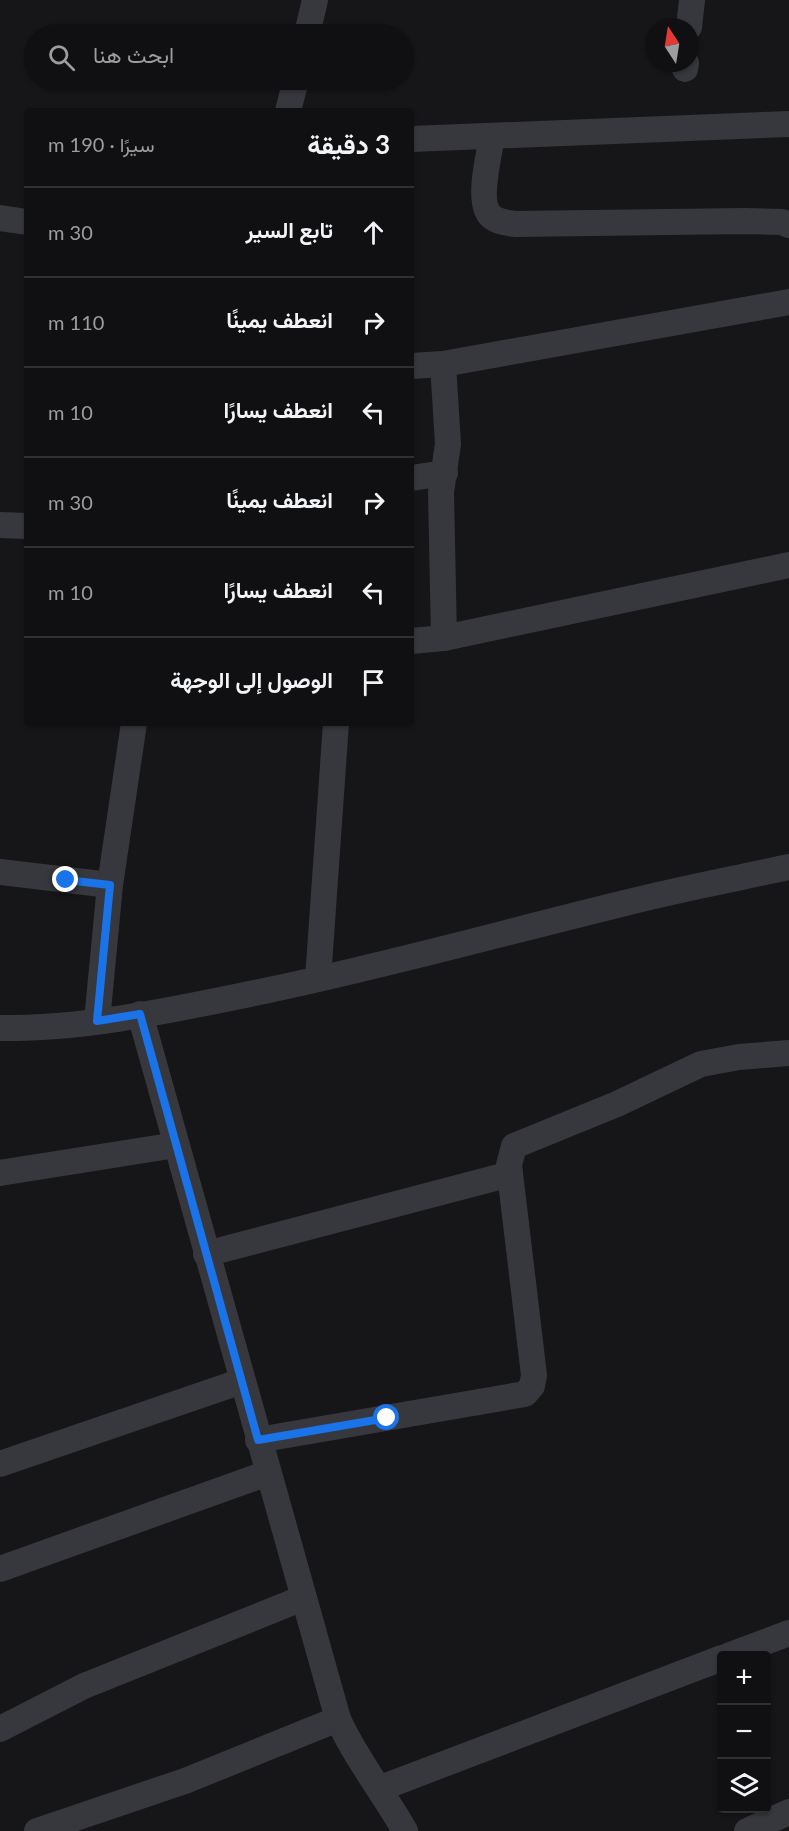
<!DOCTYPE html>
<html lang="ar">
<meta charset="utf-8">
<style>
body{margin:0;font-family:Lato,Vazirmatn,sans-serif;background:#19191b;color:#f1f3f6;direction:rtl}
.controls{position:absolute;right:18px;bottom:18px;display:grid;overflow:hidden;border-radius:6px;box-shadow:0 2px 4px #0004}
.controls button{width:54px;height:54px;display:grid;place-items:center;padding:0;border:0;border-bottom:2px solid #303032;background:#101012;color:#f1f3f6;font:30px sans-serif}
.compass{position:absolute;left:645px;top:18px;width:54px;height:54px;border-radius:50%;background:#101012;box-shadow:0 2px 4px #0004;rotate:348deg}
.stop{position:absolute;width:18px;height:18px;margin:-14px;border:4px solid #1a73e8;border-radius:50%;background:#fff}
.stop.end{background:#1a73e8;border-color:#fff;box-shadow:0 2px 6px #0008}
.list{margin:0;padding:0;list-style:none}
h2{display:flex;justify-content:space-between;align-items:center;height:78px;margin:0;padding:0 24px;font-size:26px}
h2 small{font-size:20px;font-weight:400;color:#9c9d9f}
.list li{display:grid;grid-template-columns:39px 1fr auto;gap:18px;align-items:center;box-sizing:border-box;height:90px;padding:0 24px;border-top:2px solid #303032}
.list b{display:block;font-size:22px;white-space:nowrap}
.list em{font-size:20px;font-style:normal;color:#9c9d9f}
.icon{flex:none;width:33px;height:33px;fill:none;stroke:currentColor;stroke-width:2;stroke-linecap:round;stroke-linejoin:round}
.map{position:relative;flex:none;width:789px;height:1831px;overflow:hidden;direction:ltr}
.search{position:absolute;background:#101012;box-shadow:0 2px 4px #0004;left:24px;top:24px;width:390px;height:66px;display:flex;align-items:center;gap:15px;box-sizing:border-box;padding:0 21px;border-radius:33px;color:#9c9d9f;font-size:22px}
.panel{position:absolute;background:#101012;box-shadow:0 2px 4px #0004;left:24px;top:108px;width:390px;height:618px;border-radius:6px;direction:rtl}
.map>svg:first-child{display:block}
</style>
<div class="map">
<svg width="789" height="1831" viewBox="0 0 789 1831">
<rect width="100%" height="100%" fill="#161618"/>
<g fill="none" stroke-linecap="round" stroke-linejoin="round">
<g stroke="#37383d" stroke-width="26">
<path d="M689,27l3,-27"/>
<path d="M307,34l8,-34"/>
<path d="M685,69l1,-6"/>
<path d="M288,111l8,-31"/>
<path d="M492,137c-3,18 -16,68 0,80 6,5 16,6 23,7l230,-3 37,1 7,3"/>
<path d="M411,139l378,-15"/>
<path d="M0,218l27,4"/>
<path d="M443,364l5,80 -7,48 3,146"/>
<path d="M411,366l32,-2 346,-62"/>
<path d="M411,478l34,-5"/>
<path d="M0,525l27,1"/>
<path d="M411,641l33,-3 345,-73"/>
<path d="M0,872l110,13"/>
<path d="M318,979l18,-256"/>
<path d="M140,1014l198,705c18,40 45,73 67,112"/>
<path d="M97,1021l13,-136 24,-162"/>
<path d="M0,1028c90,1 180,-20 269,-38 119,-25 237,-58 356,-87 54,-14 109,-24 164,-36"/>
<path d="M0,1173l176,-28"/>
<path d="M206,1254l304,-80"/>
<path d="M258,1440l267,-46 7,-8 2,-11 -25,-210 5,-19 103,-42 84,-40 38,-7 50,-4"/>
<path d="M0,1464l242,-83"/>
<path d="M0,1569l268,-96"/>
<path d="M728,1656l61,-23"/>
<path d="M0,1729l84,-43 219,-88"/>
<path d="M381,1788l341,-130"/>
<path d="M37,1831l148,-50 153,-62"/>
<path d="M747,1831l42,-19"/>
</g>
</g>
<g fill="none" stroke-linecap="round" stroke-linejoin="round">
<path stroke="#1a73e8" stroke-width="8" d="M66,880l44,5 -13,136 43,-7 118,426 129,-22"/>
</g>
</svg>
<div class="controls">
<button>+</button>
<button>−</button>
<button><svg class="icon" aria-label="layers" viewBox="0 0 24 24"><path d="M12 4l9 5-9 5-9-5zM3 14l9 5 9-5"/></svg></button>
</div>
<svg class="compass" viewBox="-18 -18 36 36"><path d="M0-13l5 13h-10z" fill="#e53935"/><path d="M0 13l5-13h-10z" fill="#9c9d9f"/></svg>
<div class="stop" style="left:387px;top:1418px"></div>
<div class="stop end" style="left:66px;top:880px"></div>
<div class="search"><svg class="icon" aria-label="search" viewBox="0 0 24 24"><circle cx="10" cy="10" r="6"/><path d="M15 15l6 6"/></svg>ابحث هنا</div>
<section class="panel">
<h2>3 دقيقة<small>سيرًا · 190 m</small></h2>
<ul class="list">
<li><svg class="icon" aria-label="ahead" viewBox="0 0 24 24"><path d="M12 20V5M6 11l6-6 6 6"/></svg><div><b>تابع السير</b></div><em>30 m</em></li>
<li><svg class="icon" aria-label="right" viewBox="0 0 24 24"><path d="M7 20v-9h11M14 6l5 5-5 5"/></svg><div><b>انعطف يمينًا</b></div><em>110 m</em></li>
<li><svg class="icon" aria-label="left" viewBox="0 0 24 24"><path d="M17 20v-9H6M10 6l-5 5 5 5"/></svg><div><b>انعطف يسارًا</b></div><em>10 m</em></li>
<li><svg class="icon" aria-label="right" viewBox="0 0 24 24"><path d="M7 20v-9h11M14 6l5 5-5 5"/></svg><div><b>انعطف يمينًا</b></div><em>30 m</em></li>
<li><svg class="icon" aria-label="left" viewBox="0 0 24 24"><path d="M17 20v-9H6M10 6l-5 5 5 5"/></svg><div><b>انعطف يسارًا</b></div><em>10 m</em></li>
<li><svg class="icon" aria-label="arrive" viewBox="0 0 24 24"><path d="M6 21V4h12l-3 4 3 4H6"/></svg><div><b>الوصول إلى الوجهة</b></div></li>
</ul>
</section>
</div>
